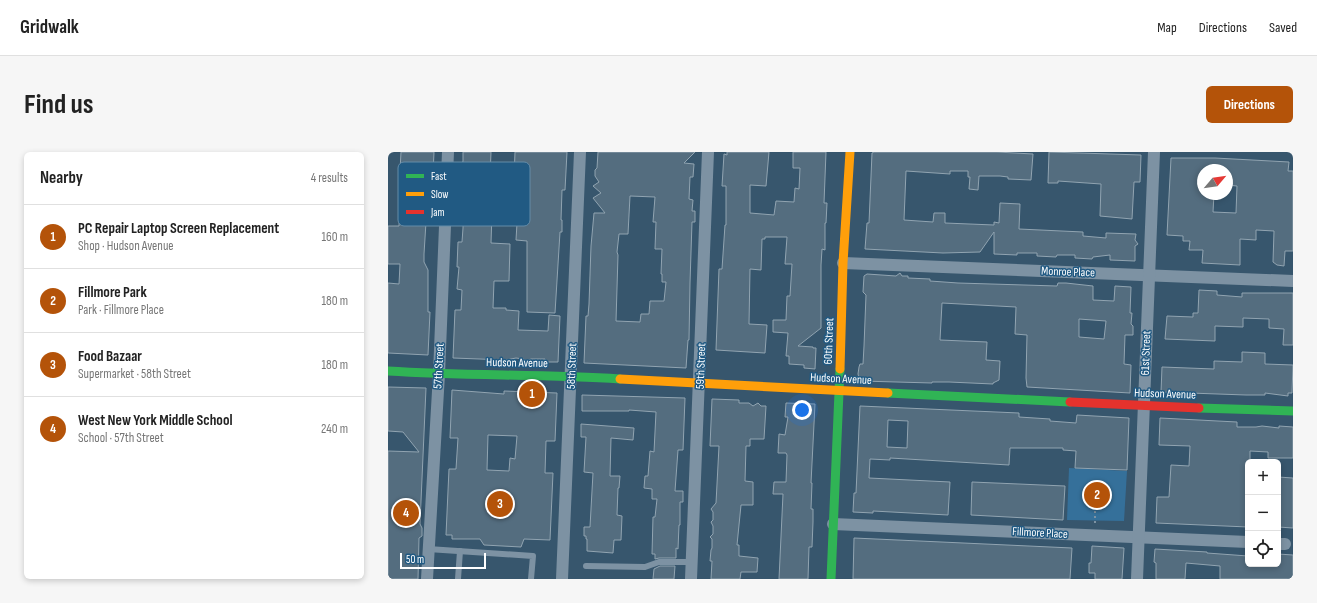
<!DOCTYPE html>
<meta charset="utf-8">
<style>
body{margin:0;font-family:"Sofia Sans Condensed",sans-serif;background:#f6f6f6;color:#222}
.controls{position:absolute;right:12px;bottom:12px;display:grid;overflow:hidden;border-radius:6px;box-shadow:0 2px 6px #0003}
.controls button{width:36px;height:36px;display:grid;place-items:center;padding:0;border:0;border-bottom:1px solid #e0e0e0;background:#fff;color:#222;font:20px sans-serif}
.compass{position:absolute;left:809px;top:12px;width:36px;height:36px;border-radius:50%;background:#fff;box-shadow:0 2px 6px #0003;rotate:61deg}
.scale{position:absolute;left:12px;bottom:10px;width:86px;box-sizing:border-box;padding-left:4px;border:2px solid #fff;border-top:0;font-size:11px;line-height:14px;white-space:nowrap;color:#fff;-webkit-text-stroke:3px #215a83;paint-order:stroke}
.you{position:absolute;left:414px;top:258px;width:14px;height:14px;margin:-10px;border:3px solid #fff;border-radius:50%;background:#1a73e8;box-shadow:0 0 0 6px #1a73e833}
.badge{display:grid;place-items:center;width:26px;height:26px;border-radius:50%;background:#b45309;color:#fff;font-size:13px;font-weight:700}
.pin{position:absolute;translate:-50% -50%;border:2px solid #fff;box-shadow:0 1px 4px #0006}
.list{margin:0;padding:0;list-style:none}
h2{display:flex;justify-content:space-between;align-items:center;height:52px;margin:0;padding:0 16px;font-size:17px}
h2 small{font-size:13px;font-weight:400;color:#767676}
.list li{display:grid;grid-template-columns:26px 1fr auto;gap:12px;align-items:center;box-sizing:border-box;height:64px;padding:0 16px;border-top:1px solid #e0e0e0}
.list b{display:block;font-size:15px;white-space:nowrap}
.list p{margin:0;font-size:13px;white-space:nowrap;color:#767676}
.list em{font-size:13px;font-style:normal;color:#767676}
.icon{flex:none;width:22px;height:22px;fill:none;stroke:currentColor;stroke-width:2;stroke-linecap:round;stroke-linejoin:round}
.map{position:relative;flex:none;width:905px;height:427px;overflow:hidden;border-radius:6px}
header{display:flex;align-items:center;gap:24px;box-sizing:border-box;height:56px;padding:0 20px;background:#fff;border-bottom:1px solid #e0e0e0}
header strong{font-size:19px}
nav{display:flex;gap:22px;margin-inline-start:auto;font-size:14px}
.intro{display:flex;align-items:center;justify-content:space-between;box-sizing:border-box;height:96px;padding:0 24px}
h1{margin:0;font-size:28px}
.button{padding:10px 18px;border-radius:6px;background:#b45309;color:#fff;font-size:14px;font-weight:700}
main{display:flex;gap:24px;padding:0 24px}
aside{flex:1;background:#fff;border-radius:6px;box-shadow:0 2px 6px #0003}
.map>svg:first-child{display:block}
</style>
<header>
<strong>Gridwalk</strong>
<nav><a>Map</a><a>Directions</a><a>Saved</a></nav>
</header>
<div class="intro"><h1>Find us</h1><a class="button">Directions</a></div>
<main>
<aside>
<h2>Nearby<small>4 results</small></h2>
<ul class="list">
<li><span class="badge">1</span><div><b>PC Repair Laptop Screen Replacement</b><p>Shop · Hudson Avenue</p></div><em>160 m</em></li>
<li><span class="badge">2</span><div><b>Fillmore Park</b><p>Park · Fillmore Place</p></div><em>180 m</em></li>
<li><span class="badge">3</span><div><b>Food Bazaar</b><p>Supermarket · 58th Street</p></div><em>180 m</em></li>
<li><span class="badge">4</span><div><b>West New York Middle School</b><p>School · 57th Street</p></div><em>240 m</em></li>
</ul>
</aside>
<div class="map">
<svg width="905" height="427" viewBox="0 0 905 427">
<rect width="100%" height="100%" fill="#37566d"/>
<path fill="#35709a" d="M681,316l58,3 -3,50 -57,-1z"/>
<g fill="#546d7f" stroke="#91a4b1" fill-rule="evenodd">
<path d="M13,0h33l-1,22h-3v20l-2,13 -1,-1 -3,48v8l4,8v42h2l-2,43 -40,-2v-70l11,1 1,-20h-12v-38h11l1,-14h3l2,-40 -5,-1z"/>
<path d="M75,0h28l-1,25 24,1 1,-26h52l-2,38h-3l-1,30h1v12h-2l-5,81 -28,-1v-71l-11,-1 1,-17 7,1 1,-20 -22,-1v11l-11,-1 -1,30 19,1 -1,37h-15l-1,27h13v2l13,1 -1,19 30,1 1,-16 11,1 -2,46h-13v-3h-14l-4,2 -4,-2 -7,-1 -10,2 -53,-2 2,-48h6l1,-20 -5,-1 2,-22h-2l1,-25h4l1,-14 1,-32h-3l1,-34h1z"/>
<path d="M210,0h97l-11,11 10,1 -1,13h-3l-1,22 4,1 -1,11h3v11h-3l-2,61 -1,57h-1l-2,28 -102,-5 2,-47h2l1,-12 2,-58 3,-33h11l-12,-15 8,-5 -8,-7 6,-4 -4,-6v-6l2,-2zM242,44l25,1 -2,25h3l-1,27h7l-1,25h1v8h4l-2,19h-14l-1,13h-8l-1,8 -24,-1 2,-66 -1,-3 2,-18h9z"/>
<path d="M339,0h42l-3,34 -16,-1v28l24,2 2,-14 18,1 1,-14 4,1 1,-21h-7v-16h33l-2,51h3l-1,20h-1v27l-3,-1 -1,16v63l-23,18 15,1v1h3l-1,21 -11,-1v-3l-15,-1v-8h-3l2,-23 -15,-1v-12h13l1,-24h3l2,-32h-7l2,-27h-22v2h-3l-1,31 -11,-1 -1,55 18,1 -2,28 -49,-3 3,-81h3l3,-44h1v-39h-4l2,-32 3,1z"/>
<path d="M486,0h123l36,2 -2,26 -23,-1v-2l-8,-1h-21l-1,14 -9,-1 1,-12h-2v-6h-18v3l-44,-3 -2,49 29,2 1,-9h11v10l49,2v-3l5,1 1,-20 20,1 -1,25 64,3v4l23,2v-5l30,1 -1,6 3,4 -3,2v15l-25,-1v-5l-17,2 -1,2 -17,-1v-3h-18l-1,2 -19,-1v-3h-20v2l-23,-1v-22l-14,20 -37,1 -78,-4 2,-26h2l3,-70z"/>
<path d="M661,0l92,3 -1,27h-6l-2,37 -32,-3 1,-32 -43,-3v2h-10z"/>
<path d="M783,6h44l74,4 -1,9h5v80h-8l-1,15 -7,-1 -4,-3 1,-31 -18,-1v10l-16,-1v26l-38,-2 1,-13h-14l1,-9h-7v-5l-16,-1zM815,18h24v15l10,1 -1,27 -23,-1 1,-18h-11z"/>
<path d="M512,121l2,3h6v2l22,1v2l28,2 99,3 1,-3h8l27,3v14l21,1 1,-15 16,1 -1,26h2l-1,11 2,2v9h-8l-1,29 7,1 -1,28 -103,-6 -1,-9 1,-43 -12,-1 1,-27 -74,-4 -2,37 47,2 -1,18 14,1 -1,19 -6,3v1l-44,-2h-17v1l-71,-2 -2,-3 -1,-4 1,-7 1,-3h3l1,-18 2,-51 -3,-3 1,-16 3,-2 29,2zM691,167l27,2 -2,18 -25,-2z"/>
<path d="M811,138l18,1v4l25,2v-4h51v52h-10l1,-16 -15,-1v-9l-26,-1v9l-28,-1v15l-50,-2 2,-23 26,1v-4h5z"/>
<path d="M854,200l23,1v11l28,1 -1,28h-4v3l-23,-3v2h-19l-85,-3 1,-25 52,2v-8l28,1z"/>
<path d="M0,235l38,1 -6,136 2,4v8l-3,2 -1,41h-30v-128l31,1 -16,-20 -15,-1z"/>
<path d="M64,238l52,4v-3l53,2 -2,48h-9l-1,32h8l-3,67 -26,-1 -3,8 -37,-2 -4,-6h-28v-4h-6l3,-66h7l2,-31h-8zM100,283l29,1 -2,23 -5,-1 -1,13 -22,-1z"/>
<path d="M194,243l103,3 -2,52h-5l-3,41h8v11h-3v23h-1l-1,24 -2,-1v10h-17l-4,1v-5h-3l1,-37h2l2,-18h-5v-10l-8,-1 1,-12h3l2,-25 4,1 2,-40 -27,-2v1h-47z"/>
<path d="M324,247l27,1v3h10l4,3 5,-3 3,3h5l-2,33h-14v7h-4l-1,35 8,1v23h-12l-4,40h2v11l19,2 -1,14h-16l-1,7h-29l1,-18h-2l1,-11 1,-2v-9l-2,-2 3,-3v-8l-2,-4 2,-2v-8l-2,-3 5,-6 3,-57h-9z"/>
<path d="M398,251l29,1 -4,79h1l-1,26h2v13l-1,25h-3l-1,32h-29l4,-85h-10l1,-12h12l1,-27 -1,-2h-8l1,-19 6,1 3,-18h-3z"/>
<path d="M472,254l159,7v4l31,2v2l26,2 1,-8 52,3 -2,52 -52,-2 1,-17 -13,-1v-2h-53l-1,17 -119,-7v2l-20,-1 -1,19 81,4 -2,33 -75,-4v2l-20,-1 1,-19h2zM500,268l20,1 -1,27 -20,-1z"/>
<path d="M772,266l77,4v5h19l6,-1 17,2v-2l14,1v31h-25v-6l-18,-1v11h-2v65l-92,-4 1,-26h12l2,-32 18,1 1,-20 -31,-1z"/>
<path d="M193,272l53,4 -1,12 -22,-2 -1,38h10l-1,12h-1l-1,27 5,1 -1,24h-7l-1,13 -26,-2v-12h-1v-3h-2v-9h6l3,-54 -9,-1 2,-35h-5z"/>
<path d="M890,325l15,1v50l-15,-1z"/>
<path d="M584,330l93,4 -2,34 -92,-5z"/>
<path d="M466,386l218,10 -2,31h-217z"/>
<path d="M704,394l32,2 -2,31h-27v-6h-6v-10h2z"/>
<path d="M767,397l52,3v1l41,3v8h30v-10l15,1v24h-73v-13l-34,-3 -1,16h-29v-16l-2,-1z"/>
<path d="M272,414h15l-1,13h-21l1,-10z"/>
</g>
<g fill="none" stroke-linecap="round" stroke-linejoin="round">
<path stroke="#7d92a3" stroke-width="2" stroke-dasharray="2 3" stroke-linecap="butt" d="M707,371v-31"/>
<g stroke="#7d92a3" stroke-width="6">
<path d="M40,397l105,7 -2,23"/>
<path d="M198,414l59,1 14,-5h33"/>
<path d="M70,427l2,-28"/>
</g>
<g stroke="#7d92a3" stroke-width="12">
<path d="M455,111l450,18"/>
<path d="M445,372l415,18"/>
<path d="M890,392h7"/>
<path d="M39,427l12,-205 9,-222"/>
<path d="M174,427l18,-427"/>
<path d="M303,427l17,-427"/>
<path d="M749,427l17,-427"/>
</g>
<g stroke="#30b455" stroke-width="9">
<path d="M0,219c77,5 154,3 232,8"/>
<path d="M500,241l182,9"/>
<path d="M811,256l94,3"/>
<path d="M443,427l9,-210"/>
</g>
<g stroke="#ff9f0a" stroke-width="9">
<path d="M452,217l3,-106 7,-111"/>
<path d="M232,227l268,14"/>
</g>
<path stroke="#e5322d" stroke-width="9" d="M682,250l129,6"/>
</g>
<g text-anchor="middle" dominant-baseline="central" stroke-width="3" stroke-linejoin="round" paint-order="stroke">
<g font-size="12" fill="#fff" stroke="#215a83">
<text transform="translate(680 120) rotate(2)">Monroe Place</text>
<text transform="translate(441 189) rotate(-88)">60th Street</text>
<text transform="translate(758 201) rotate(-88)">61st Street</text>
<text transform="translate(129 211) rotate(1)">Hudson Avenue</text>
<text transform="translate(51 214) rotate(-87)">57th Street</text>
<text transform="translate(184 214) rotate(-88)">58th Street</text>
<text transform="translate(313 214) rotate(-88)">59th Street</text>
<text transform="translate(453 227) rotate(3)">Hudson Avenue</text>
<text transform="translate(777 242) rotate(2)">Hudson Avenue</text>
<text transform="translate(652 381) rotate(3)">Fillmore Place</text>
</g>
</g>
<rect x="10" y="10" width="132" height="64" rx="6" fill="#215a83" stroke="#648ca8" stroke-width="1"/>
<rect x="18" y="22" width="18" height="4" fill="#30b455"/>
<rect x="18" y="40" width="18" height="4" fill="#ff9f0a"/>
<rect x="18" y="58" width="18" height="4" fill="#e5322d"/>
<g font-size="11" fill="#fff">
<text x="43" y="28">Fast</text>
<text x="43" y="46">Slow</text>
<text x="43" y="64">Jam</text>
</g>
</svg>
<div class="controls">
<button>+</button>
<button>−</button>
<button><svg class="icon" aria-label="locate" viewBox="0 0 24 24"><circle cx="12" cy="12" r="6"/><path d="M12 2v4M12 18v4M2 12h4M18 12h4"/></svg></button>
</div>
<svg class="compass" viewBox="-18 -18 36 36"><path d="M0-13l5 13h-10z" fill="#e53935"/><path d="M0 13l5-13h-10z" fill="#767676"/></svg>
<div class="scale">50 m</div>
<div class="you"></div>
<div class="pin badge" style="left:144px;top:242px">1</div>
<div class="pin badge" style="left:709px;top:343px">2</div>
<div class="pin badge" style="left:112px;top:352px">3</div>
<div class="pin badge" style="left:18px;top:361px">4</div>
</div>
</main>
